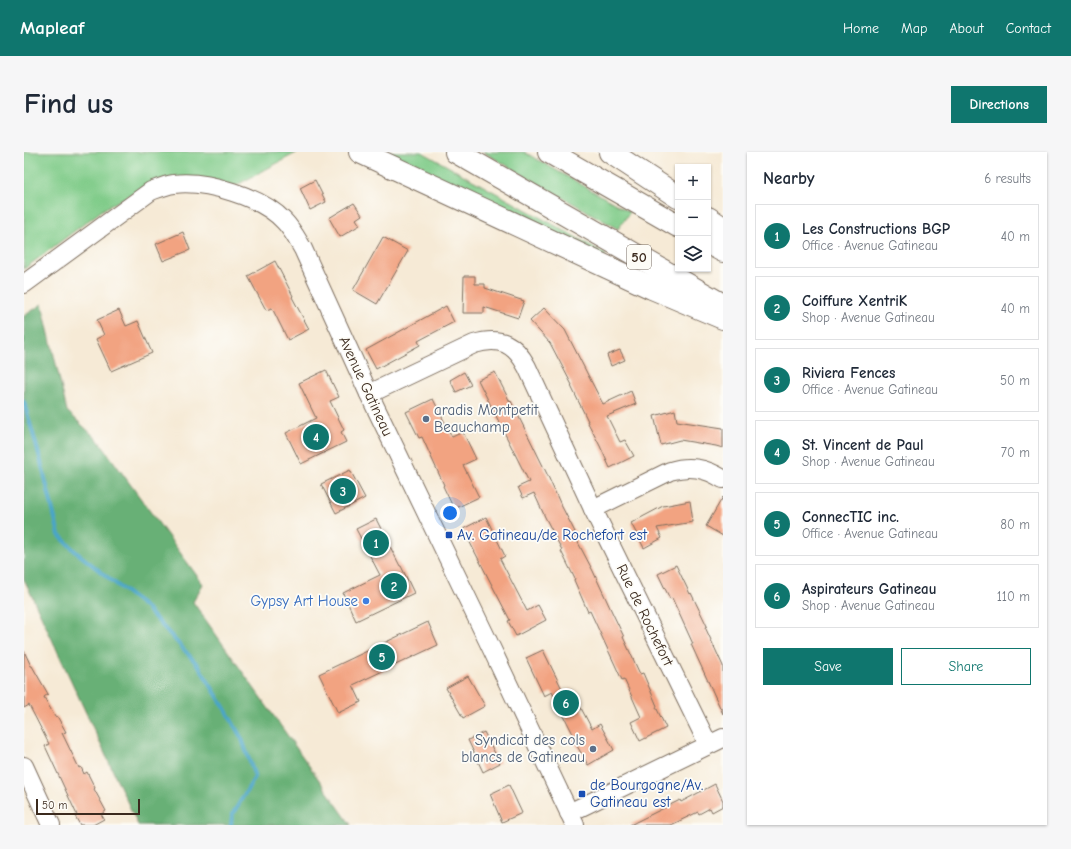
<!DOCTYPE html>
<meta charset="utf-8">
<style>
body{margin:0;font-family:"Comic Neue",sans-serif;background:#f6f6f7;color:#1f2937}
.controls{position:absolute;right:12px;top:12px;display:grid;overflow:hidden;border-radius:0px;box-shadow:0 1px 3px #0004}
.controls button{width:36px;height:36px;display:grid;place-items:center;padding:0;border:0;border-bottom:1px solid #e0e1e3;background:#fff;color:#1f2937;font:20px sans-serif}
.scale{position:absolute;left:12px;bottom:10px;width:104px;box-sizing:border-box;padding-left:4px;border:2px solid #3b2a1e;border-top:0;font-size:11px;line-height:14px;white-space:nowrap;color:#3b2a1e;-webkit-text-stroke:3px #fdfcf7;paint-order:stroke}
.you{position:absolute;left:426px;top:361px;width:14px;height:14px;margin:-10px;border:3px solid #fff;border-radius:50%;background:#1a73e8;box-shadow:0 0 0 6px #1a73e833}
.badge{display:grid;place-items:center;width:26px;height:26px;border-radius:50%;background:#0f766e;color:#fff;font-size:13px;font-weight:700}
.pin{position:absolute;translate:-50% -50%;border:2px solid #fff;box-shadow:0 1px 4px #0006}
.list{margin:0;padding:0;list-style:none}
h2{display:flex;justify-content:space-between;align-items:center;height:52px;margin:0;padding:0 16px;font-size:17px}
h2 small{font-size:13px;font-weight:400;color:#747a83}
.list li{display:grid;grid-template-columns:26px 1fr auto;gap:12px;align-items:center;box-sizing:border-box;height:64px;margin:0 8px 8px;padding:0 8px;border:1px solid #e0e1e3;border-radius:0px}
.list b{display:block;font-size:15px;white-space:nowrap}
.list p{margin:0;font-size:13px;white-space:nowrap;color:#747a83}
.list em{font-size:13px;font-style:normal;color:#747a83}
.actions{display:flex;gap:8px;padding:12px 16px}
.actions a{flex:1;padding:9px 0;border:1px solid #0f766e;border-radius:0px;text-align:center;font-size:14px;color:#0f766e}
.actions .main{background:#0f766e;color:#fff}
.icon{flex:none;width:22px;height:22px;fill:none;stroke:currentColor;stroke-width:2;stroke-linecap:round;stroke-linejoin:round}
.map{position:relative;flex:none;width:699px;height:673px;overflow:hidden;border-radius:0px}
header{display:flex;align-items:center;gap:24px;box-sizing:border-box;height:56px;padding:0 20px;background:#0f766e;color:#fff}
header strong{font-size:19px}
nav{display:flex;gap:22px;margin-inline-start:auto;font-size:14px}
.intro{display:flex;align-items:center;justify-content:space-between;box-sizing:border-box;height:96px;padding:0 24px}
h1{margin:0;font-size:28px}
.button{padding:10px 18px;border-radius:0px;background:#0f766e;color:#fff;font-size:14px;font-weight:700}
main{display:flex;gap:24px;padding:0 24px}
aside{flex:1;background:#fff;border-radius:0px;box-shadow:0 1px 3px #0004}
.map>svg:first-child{display:block}
</style>
<header>
<strong>Mapleaf</strong>
<nav><a>Home</a><a>Map</a><a>About</a><a>Contact</a></nav>
</header>
<div class="intro"><h1>Find us</h1><a class="button">Directions</a></div>
<main>
<div class="map">
<svg width="699" height="673" viewBox="0 0 699 673">
<rect width="100%" height="100%" fill="#fdfcf7"/>
<filter id="ink" filterUnits="userSpaceOnUse"><feTurbulence type="fractalNoise" baseFrequency=".025" numOctaves="2"/><feDisplacementMap in="SourceGraphic" scale="8" xChannelSelector="R" yChannelSelector="G"/><feConvolveMatrix kernelMatrix="1 2 1 2 8 2 1 2 1" color-interpolation-filters="sRGB"/></filter>
<filter id="wash" filterUnits="userSpaceOnUse"><feTurbulence type="fractalNoise" baseFrequency=".012" numOctaves="4" result="noise"/><feDisplacementMap in="SourceGraphic" scale="16" xChannelSelector="R" yChannelSelector="G"/><feGaussianBlur stdDeviation="0.9" result="paint"/><feColorMatrix in="noise" values="0 0 0 0 0 0 0 0 0 0 0 0 0 0 0 0 0 1.4 0 .05"/><feComposite in="paint" operator="in"/></filter>
<g filter="url(#wash)">
<rect width="100%" height="100%" fill="#f6ead6"/>
<g fill="#81cc8a" stroke="#5e7b54">
<path d="M0,0h274l-63,34 -86,-1 -16,8 -29,16 -80,60z"/>
<path d="M354,0h44l184,102 -2,4z"/>
<path d="M459,0h41l106,60 -12,17z"/>
</g>
<path fill="#68b076" stroke="#526d4a" d="M18,152l25,107 31,29 105,144 -10,18 158,223h-213l-114,-246v-263z"/>
<g fill="none" stroke-linecap="round" stroke-linejoin="round">
<path stroke="#4aa5c8" stroke-width="4" d="M0,250l16,56 19,77 17,17 69,55 53,58 26,42 18,32 13,38 -23,38 -1,10"/>
</g>
<g id="blocks">
<g fill="#f2a381">
<path d="M291,28l11,22 -16,8 -10,-22z"/>
<path d="M330,51l8,12 -6,4 4,6 -20,12 -11,-19z"/>
<path d="M159,80l7,18 -27,11 -7,-17z"/>
<path d="M359,85l25,14 -31,53 -24,-14z"/>
<path d="M251,109l18,35 -1,1 17,32 -21,11 -16,-32 -6,2 -18,-34z"/>
<path d="M440,124h11v8h10v4l39,13 -6,17 -34,-11v6h-21z"/>
<path d="M422,154l8,16 -36,19 2,4 -44,24 -10,-19z"/>
<path d="M520,156l21,22 24,47 14,27 28,-13 5,13 -29,12 13,26 5,-2 9,16 -24,12 -10,-22 -13,-25h1l-17,-35 1,-1 -22,-42 -20,-22z"/>
<path d="M95,158l7,16 12,-5 14,32 -41,18 -15,-32 8,-4 -7,-15z"/>
<path d="M596,198l5,10 -14,6 -4,-11z"/>
<path d="M302,218l13,27 -9,4 14,29 -3,2 5,10 -45,22 -15,-31 30,-15 -17,-35z"/>
<path d="M440,220l7,13 -15,7 -6,-12z"/>
<path d="M471,220l15,30 1,-1 36,73 13,29 15,29 -2,1 20,38 19,41 12,25h-1l17,37 3,-1 14,33 -1,1 10,21 -26,13 -9,-19 10,-5 -17,-38 -2,1 -32,-69 -2,1 -14,-32 1,-1 -14,-28 1,-1 -17,-33 -11,-24 -11,5 -5,-11 11,-5 -51,-102z"/>
<path d="M409,247l19,38 11,-5 13,27 -13,6 16,32 -25,12 -11,-23 1,-1 -22,-48 -3,1 -13,-26z"/>
<path d="M651,258l2,11 46,7v20l-7,-2 -36,-6 -19,5 -7,-29z"/>
<path d="M326,318l15,28 -29,15 -15,-29z"/>
<path d="M699,345v39l-17,-10z"/>
<path d="M666,349l3,21 -36,6 5,10 -18,10 -13,-25 32,-17z"/>
<path d="M462,365l19,39 -5,3 27,52 11,-6 8,15 -30,16 -8,-15 2,-1 -47,-91z"/>
<path d="M352,367l24,47h1l13,27 -58,28 -13,-28 37,-18 -24,-46z"/>
<path d="M652,413l14,29 1,-1 16,33 -2,1 18,39v48l-32,-70h2l-21,-46 -2,1 -12,-25z"/>
<path d="M404,470l10,23 -85,40 8,17 -23,11 -19,-39z"/>
<path d="M519,498l21,43 7,-4 21,40 8,-5 14,26 -26,15 -15,-26 2,-1 -23,-46 -8,4 -18,-38z"/>
<path d="M0,499l7,15h1l16,28 -4,3 11,20 2,-1 9,16 -4,1 17,35 2,-1 3,7 3,-2 8,16 -1,1 12,22 -5,3 3,5 -11,6h-13l-5,-9 2,-1 -32,-69 4,-2 -20,-39 -5,3z"/>
<path d="M444,524l17,30 -22,12 -17,-30z"/>
<path d="M460,580l16,31 -17,9 -15,-32z"/>
<path d="M691,632l8,17v5l-11,6 -2,-4 -11,6 -1,-2 -27,13h-41l50,-25 1,2z"/>
<path d="M485,633l13,28 -20,9 -12,-28z"/>
</g>
</g>
</g>
<g filter="url(#ink)">
<use href="#blocks" fill-opacity="0" stroke="#7c6d5e" stroke-width="1"/>
<g fill="none" stroke-linecap="round" stroke-linejoin="round">
<defs>
<g id="minor">
<path d="M0,132l127,-93c8,-3 15,-6 23,-7 32,-4 88,13 110,37 8,8 13,18 19,28l66,145 118,245 88,186"/>
<path d="M345,242l105,-50c27,-8 41,0 53,23l66,142 115,235"/>
<path d="M569,357l77,-38c20,-6 35,-3 53,8"/>
<path d="M0,614l27,59"/>
<path d="M545,661l154,-75"/>
</g>
<g id="highway">
<path d="M336,0l292,136 71,30"/>
<path d="M432,0l267,153"/>
<path d="M525,0l129,74"/>
<path d="M586,0l68,45"/>
<path d="M684,66l15,10"/>
<path d="M684,91l15,8"/>
</g>
</defs>
<use href="#minor" stroke="#7c6d5e" stroke-width="20"/>
<use href="#highway" stroke="#7c6d5e" stroke-width="24"/>
<use href="#minor" stroke="#fff" stroke-width="18"/>
<use href="#highway" stroke="#fff" stroke-width="22"/>
</g>
</g>
<g fill="#5c6f8a" stroke="#fdfcf7" stroke-width="1.5">
<circle cx="402" cy="267" r="4"/>
<circle cx="569" cy="597" r="4"/>
</g>
<g fill="#1a4fb4" stroke="#fdfcf7" stroke-width="1.5">
<rect x="421" y="379" width="8" height="8" rx="2"/>
<rect x="554" y="638" width="8" height="8" rx="2"/>
</g>
<circle fill="#3f7fe0" stroke="#fdfcf7" stroke-width="1.5" cx="342" cy="449" r="4"/>
<g text-anchor="middle" dominant-baseline="central" stroke-width="3.5" stroke-linejoin="round" paint-order="stroke">
<rect fill="#fdfcf7" stroke="#75695f" stroke-width="1" x="603" y="93" width="24" height="24" rx="3"/>
<g font-size="14" font-weight="bold" fill="#3b2a1e">
<text x="615" y="105">50</text>
</g>
<g font-size="15" fill="#3b2a1e" stroke="#fdfcf7">
<text transform="translate(342 234) rotate(65)">Avenue Gatineau</text>
<text transform="translate(621 463) rotate(64)">Rue de Rochefort</text>
</g>
<g font-size="15" fill="#4e5e75" stroke="#fdfcf7" text-anchor="start">
<text x="410" y="258">aradis Montpetit<tspan x="410" dy="17">Beauchamp</tspan></text>
<text x="561" y="588" text-anchor="end">Syndicat des cols<tspan x="561" dy="17">blancs de Gatineau</tspan></text>
</g>
<g font-size="15" fill="#164399" stroke="#fdfcf7" text-anchor="start">
<text x="433" y="383">Av. Gatineau/de Rochefort est</text>
<text x="566" y="633">de Bourgogne/Av.<tspan x="566" dy="17">Gatineau est</tspan></text>
</g>
<g font-size="15" fill="#366cbe" stroke="#fdfcf7" text-anchor="end">
<text x="334" y="449">Gypsy Art House</text>
</g>
</g>
</svg>
<div class="controls">
<button>+</button>
<button>−</button>
<button><svg class="icon" aria-label="layers" viewBox="0 0 24 24"><path d="M12 4l9 5-9 5-9-5zM3 14l9 5 9-5"/></svg></button>
</div>
<div class="scale">50 m</div>
<div class="you"></div>
<div class="pin badge" style="left:352px;top:391px">1</div>
<div class="pin badge" style="left:370px;top:434px">2</div>
<div class="pin badge" style="left:319px;top:339px">3</div>
<div class="pin badge" style="left:292px;top:285px">4</div>
<div class="pin badge" style="left:358px;top:505px">5</div>
<div class="pin badge" style="left:542px;top:551px">6</div>
</div>
<aside>
<h2>Nearby<small>6 results</small></h2>
<ul class="list">
<li><span class="badge">1</span><div><b>Les Constructions BGP</b><p>Office · Avenue Gatineau</p></div><em>40 m</em></li>
<li><span class="badge">2</span><div><b>Coiffure XentriK</b><p>Shop · Avenue Gatineau</p></div><em>40 m</em></li>
<li><span class="badge">3</span><div><b>Riviera Fences</b><p>Office · Avenue Gatineau</p></div><em>50 m</em></li>
<li><span class="badge">4</span><div><b>St. Vincent de Paul</b><p>Shop · Avenue Gatineau</p></div><em>70 m</em></li>
<li><span class="badge">5</span><div><b>ConnecTIC inc.</b><p>Office · Avenue Gatineau</p></div><em>80 m</em></li>
<li><span class="badge">6</span><div><b>Aspirateurs Gatineau</b><p>Shop · Avenue Gatineau</p></div><em>110 m</em></li>
</ul>
<div class="actions"><a class="main">Save</a><a>Share</a></div>
</aside>
</main>
